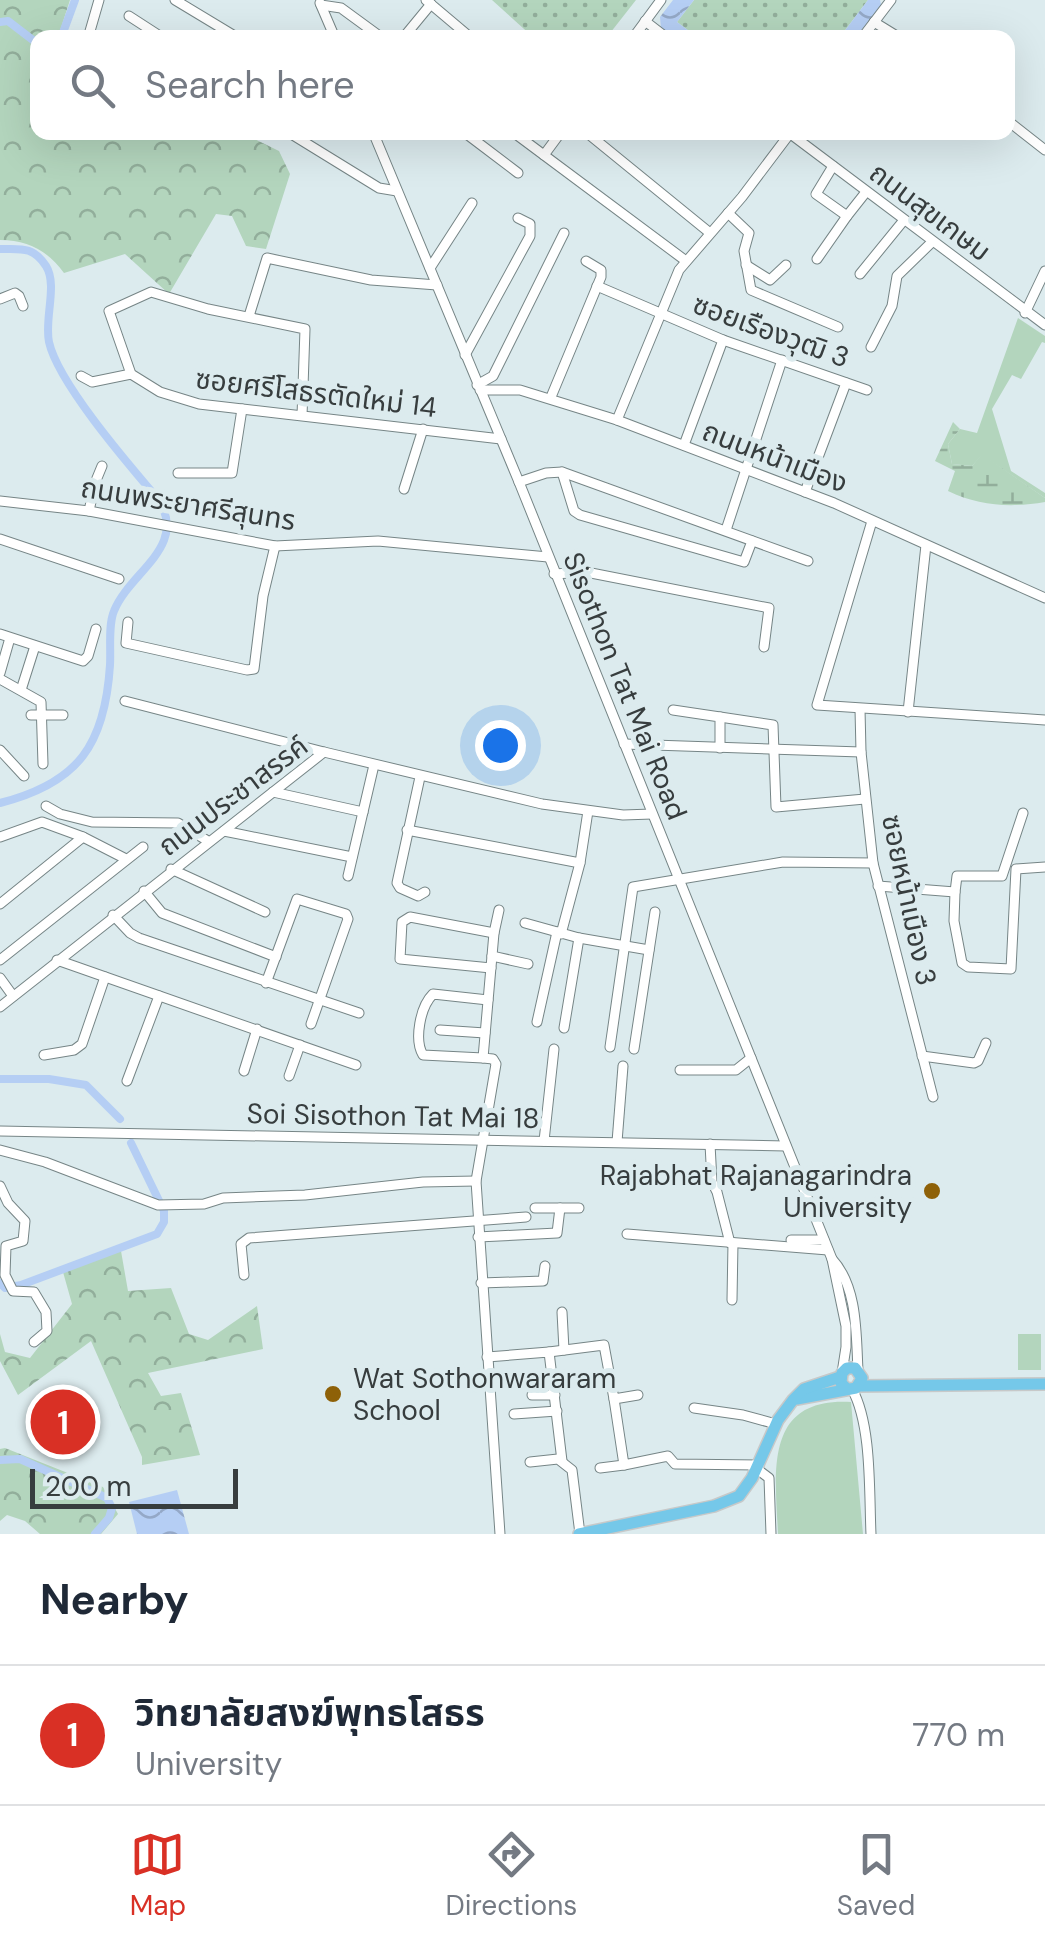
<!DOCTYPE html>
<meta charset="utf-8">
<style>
body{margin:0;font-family:"DM Sans","Noto Sans Thai",sans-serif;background:#f2f2f3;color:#1f2937}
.scale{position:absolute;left:30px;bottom:25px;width:208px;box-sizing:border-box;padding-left:10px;border:5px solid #373d3e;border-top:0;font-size:28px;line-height:35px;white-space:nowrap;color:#373d3e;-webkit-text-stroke:8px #dcebee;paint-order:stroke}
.you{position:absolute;left:500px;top:745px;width:35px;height:35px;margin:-25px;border:8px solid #fff;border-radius:50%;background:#1a73e8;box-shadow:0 0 0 15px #1a73e833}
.badge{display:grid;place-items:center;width:65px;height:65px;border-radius:50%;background:#d93025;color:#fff;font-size:32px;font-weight:700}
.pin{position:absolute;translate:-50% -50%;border:5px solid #fff;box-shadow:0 2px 10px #0006}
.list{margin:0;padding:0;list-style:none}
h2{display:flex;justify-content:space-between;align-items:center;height:130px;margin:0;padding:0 40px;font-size:42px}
h2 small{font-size:32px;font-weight:400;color:#747a83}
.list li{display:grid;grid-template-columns:65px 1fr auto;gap:30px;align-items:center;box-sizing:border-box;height:140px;padding:0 40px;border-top:2px solid #e0e1e3}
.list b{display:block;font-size:38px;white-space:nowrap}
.list p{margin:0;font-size:32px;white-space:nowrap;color:#747a83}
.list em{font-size:32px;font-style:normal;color:#747a83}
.icon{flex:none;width:55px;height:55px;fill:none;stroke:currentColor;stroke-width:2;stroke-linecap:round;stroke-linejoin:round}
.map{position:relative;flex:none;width:1045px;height:1534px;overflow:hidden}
.search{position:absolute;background:#fff;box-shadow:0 10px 40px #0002;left:30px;right:30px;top:30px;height:110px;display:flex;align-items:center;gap:25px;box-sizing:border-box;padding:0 35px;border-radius:20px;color:#747a83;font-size:38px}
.sheet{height:270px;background:#fff}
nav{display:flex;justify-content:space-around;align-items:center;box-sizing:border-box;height:140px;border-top:2px solid #e0e1e3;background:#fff;font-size:28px;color:#747a83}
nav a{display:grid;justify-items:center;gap:5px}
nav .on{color:#d93025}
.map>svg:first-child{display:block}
</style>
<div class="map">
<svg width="1045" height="1534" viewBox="0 0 1045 1534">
<defs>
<pattern id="forest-crowns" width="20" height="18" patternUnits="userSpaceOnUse" patternTransform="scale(2.5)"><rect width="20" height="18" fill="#b3d5bd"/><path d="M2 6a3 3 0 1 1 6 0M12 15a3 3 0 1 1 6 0" fill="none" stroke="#92ae9b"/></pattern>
<pattern id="wetland-marsh" width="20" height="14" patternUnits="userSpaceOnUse" patternTransform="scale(2.5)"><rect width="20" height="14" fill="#b3d5bd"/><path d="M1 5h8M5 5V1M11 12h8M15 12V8" fill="none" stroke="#92ae9b"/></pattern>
<pattern id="park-dots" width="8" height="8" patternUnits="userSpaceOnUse" patternTransform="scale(2.5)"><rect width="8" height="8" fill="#b3d5bd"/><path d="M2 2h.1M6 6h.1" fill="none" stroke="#92ae9b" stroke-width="1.8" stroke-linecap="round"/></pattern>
<pattern id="water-waves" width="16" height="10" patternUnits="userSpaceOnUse" patternTransform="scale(2.5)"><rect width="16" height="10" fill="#b5cef4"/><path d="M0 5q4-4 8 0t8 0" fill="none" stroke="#94a8c7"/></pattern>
</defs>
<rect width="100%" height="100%" fill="#dcebee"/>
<g fill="#b3d5bd">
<path d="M1018,318l27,18v7l-3,-1 -21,37 -9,-4 -20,34 19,62 34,22v5l-63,-43 -10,11 -20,-2 -4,-20 12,-15 17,4z"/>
<rect x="1018" y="1334" width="23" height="36"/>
<path d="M851,1402l12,132h-85c-3,-63 -14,-137 73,-132z"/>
</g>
<g fill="url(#forest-crowns)">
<path d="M0,0h70l-11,34 -21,4v94l204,1 37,18 11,23 -24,75 -20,-3 -14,-30 -16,-2 -47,80 -44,-40 -61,19c-16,-22 -36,-33 -64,-33z"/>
<path d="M121,1251l7,40 43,-3 18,46 19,6 49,-34 6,43 -115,24 13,23 20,-3 19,62 -58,10v-8l-51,-116 -73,54 -18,-34v-27l5,18 25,6 42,-54 -9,-32z"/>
<path d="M5,1448l98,39 15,27 -17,20h-61l-15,-13 -18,-6 -7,6v-72z"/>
</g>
<path fill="url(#wetland-marsh)" d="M953,422l7,7 -12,15 4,20 20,2 10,-12 63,44v4c-34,6 -66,4 -97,-11l7,-20 -20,-10z"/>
<g fill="url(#park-dots)">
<path d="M492,0h144l-29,37 -73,1z"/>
<path d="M694,0h174l-28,37h-143l-20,-15z"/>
</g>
<g fill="url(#water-waves)">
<path d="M673,0h21l-17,22 20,15h-24l-12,-9 -1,-11z"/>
<path d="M868,0h12l1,5 -25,32h-16z"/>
<path d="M177,1490l12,44h-52l-8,-32z"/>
</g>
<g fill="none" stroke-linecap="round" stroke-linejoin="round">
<g stroke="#b5cef4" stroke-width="8">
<path d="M0,22l8,-1 30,23"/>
<path d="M61,38l14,-38"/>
<path d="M0,249c21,0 33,-3 46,17 12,19 -2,53 3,76 9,41 80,123 109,157 31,48 -28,72 -44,112 -6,14 -3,38 -4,54 -5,79 -31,118 -110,138"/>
<path d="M0,1079h49l37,6 34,34"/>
<path d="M0,1283l5,5 16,-3 136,-51 7,-12v-11l-33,-68"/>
<path d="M0,1460l20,-1 87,39 5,10 -3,10 -14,16"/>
</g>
<defs>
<g id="minor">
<path d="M175,0l63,38"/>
<path d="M426,0l45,38"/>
<path d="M320,3l15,35"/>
<path d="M321,5l20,3 41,30"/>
<path d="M129,16l34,22"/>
<path d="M645,21l22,17"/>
<path d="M874,22l26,16"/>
<path d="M88,38l11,-38"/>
<path d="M403,38l28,-34"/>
<path d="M633,38l28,-38"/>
<path d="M862,38l29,-38"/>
<path d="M1008,121l37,29"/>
<path d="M288,132l91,56 18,3"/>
<path d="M373,132l146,350 313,777c26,28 24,76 26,111"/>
<path d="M464,132l54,41"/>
<path d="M513,132l173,129"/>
<path d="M586,132l124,101"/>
<path d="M788,132l257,193"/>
<path d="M544,155l17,-23"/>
<path d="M833,166l-17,28 31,22 19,-24"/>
<path d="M728,213l21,20 -5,18 7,39 87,37"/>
<path d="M817,259l30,-43"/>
<path d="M746,265l24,15 16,-15"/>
<path d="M430,268l42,-65"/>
<path d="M860,274l44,-54"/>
<path d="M597,286l126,54 144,50"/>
<path d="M0,299l15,-6 4,3 4,10"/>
<path d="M1025,313l20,-42"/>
<path d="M249,316l18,-58 104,22 66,5"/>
<path d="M871,347l21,-41 5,-30 35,-34"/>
<path d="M465,355l65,-119v-12l-12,-6"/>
<path d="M81,376l11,6 39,-8"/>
<path d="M477,385l16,-9 71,-143"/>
<path d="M480,390h40l97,30 217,83 211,95"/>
<path d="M551,397l50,-120v-7l-15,-9"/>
<path d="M302,416l3,-87 -97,-20 -57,-17 -42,19 22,63 29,18 39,12 302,35"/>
<path d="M617,420l62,-150 63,-73 49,-65"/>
<path d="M684,445l39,-105"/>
<path d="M562,472l12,39 6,4 164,47 8,-21"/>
<path d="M178,473h54l10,-64"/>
<path d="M519,482l27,-9 16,-1 246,89"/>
<path d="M404,489l19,-60"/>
<path d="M805,492l41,-109"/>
<path d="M0,501l89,10 186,35 103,-5 170,16"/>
<path d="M89,511l6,-28 7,-17"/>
<path d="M872,521l-55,184 228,15"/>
<path d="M726,530l56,-170"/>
<path d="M0,539l119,40"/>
<path d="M554,574l32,-2 183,36 -5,39"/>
<path d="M128,622l-2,21 121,27 7,-1 9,-73 12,-50"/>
<path d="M0,634l83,27 5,-5 8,-27"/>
<path d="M0,673l10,-35"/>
<path d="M0,679l41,23 2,62"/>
<path d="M21,690l14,-44"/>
<path d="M125,701l199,51"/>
<path d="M860,709l1,43 12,111 60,234"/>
<path d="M673,710l47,7v31"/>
<path d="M908,712l18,-167"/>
<path d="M31,715h32"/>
<path d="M720,717l53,8 3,82 89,-8"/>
<path d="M624,744l237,8"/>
<path d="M0,750l24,26"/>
<path d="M420,777l-23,106 3,5 18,8 7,-4"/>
<path d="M273,792l90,20"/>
<path d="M46,806l14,8 32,8 86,1 30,18"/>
<path d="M407,830l173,33 8,-52"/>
<path d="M224,831l128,26"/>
<path d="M0,837l42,-15 41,15 43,22"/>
<path d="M171,869l94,43"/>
<path d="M348,876l26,-111"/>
<path d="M878,886l77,6 2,-16h45l21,-63"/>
<path d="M144,891l18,22 114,44"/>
<path d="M955,892l-1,29 8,42 6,4 43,2 5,-100 29,-2"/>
<path d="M0,904l83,-67"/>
<path d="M499,910l-5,23 -11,125 10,1 3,5 -20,117 24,353"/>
<path d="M113,915l17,18 9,5 220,75"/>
<path d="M525,923l54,15 70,12"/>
<path d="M561,934l19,-71"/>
<path d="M492,956l36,8"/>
<path d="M0,960l143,-113"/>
<path d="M57,960l299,105"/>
<path d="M491,968l-91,-9 2,-37 8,-5 84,16"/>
<path d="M0,978l13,18"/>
<path d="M266,983l31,-84 49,15 2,5 -37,105"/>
<path d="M0,1007l324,-255 218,52 81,11 29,-1"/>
<path d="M537,1022l20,-90"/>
<path d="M564,1028l15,-90"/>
<path d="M440,1030l45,3"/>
<path d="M610,1047l23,-160 150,-25 90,1"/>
<path d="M634,1049l21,-137"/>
<path d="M44,1055l30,-5 8,-6 23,-67"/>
<path d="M922,1056l52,7 4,-2 8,-18"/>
<path d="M483,1058l-60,-3c-9,-15 -3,-48 10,-61l55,6"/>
<path d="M680,1070h56l15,-12"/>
<path d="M244,1071l13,-42"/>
<path d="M289,1076l11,-31"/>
<path d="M127,1081l32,-85"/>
<path d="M0,1131l786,15"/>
<path d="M544,1141l10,-92"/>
<path d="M617,1142l6,-76"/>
<path d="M710,1144l2,38 5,10 13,51"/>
<path d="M0,1150l45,12 113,43 46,-1 19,-6 82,-3 118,-13 53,-1"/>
<path d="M0,1186l8,17 17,18 -2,20 -17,5 -1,29 8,16 21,1 12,20 1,19 -13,11"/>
<path d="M560,1208h19"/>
<path d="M627,1234l201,16"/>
<path d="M478,1237l79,-4 3,-25h-25"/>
<path d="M791,1240h33"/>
<path d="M832,1259l14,67v21l-4,26"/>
<path d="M244,1275l-3,-31 8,-6 277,-21"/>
<path d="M481,1283l62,-2 2,-15"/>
<path d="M732,1300l1,-57"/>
<path d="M562,1312l2,38"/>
<path d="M549,1352l55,-7 10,54 24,-4"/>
<path d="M487,1357l62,-5 13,109"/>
<path d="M852,1389c20,36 17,103 19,145"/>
<path d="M532,1395h23"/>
<path d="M614,1399l10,66 44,-9 7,8 84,1"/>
<path d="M694,1408l49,7 33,9"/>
<path d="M514,1414l43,-3"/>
<path d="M530,1462l28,-3 14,11 8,64"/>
<path d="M600,1468l24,-3"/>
<path d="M757,1469l12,9 2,56"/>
</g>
<g id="major">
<path d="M859,1386l186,-2"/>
<path d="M797,1399l59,-11 6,-10 -7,-10h-8l-5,5 -1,10 5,5"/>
<path d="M579,1534l135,-28 25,-10 13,-18 26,-58 15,-20 11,-11 36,-12"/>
</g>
</defs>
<use href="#minor" stroke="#768586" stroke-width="11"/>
<use href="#major" stroke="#c7c9c9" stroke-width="14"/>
<use href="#minor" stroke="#fff" stroke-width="9"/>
<use href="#major" stroke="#75c8e9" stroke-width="11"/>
</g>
<g fill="#8e6108" stroke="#dcebee" stroke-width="4">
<circle cx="932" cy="1191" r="10"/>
<circle cx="333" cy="1394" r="10"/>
</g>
<g text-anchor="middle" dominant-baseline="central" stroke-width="10" stroke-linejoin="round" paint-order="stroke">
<g font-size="28" fill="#373d3e" stroke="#dcebee">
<text transform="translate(930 212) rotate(37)">ถนนสุขเกษม</text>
<text transform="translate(771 331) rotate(20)">ซอยเรืองวุฒิ 3</text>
<text transform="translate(316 393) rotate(7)">ซอยศรีโสธรตัดใหม่ 14</text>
<text transform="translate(775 457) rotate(21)">ถนนหน้าเมือง</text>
<text transform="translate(188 504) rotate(9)">ถนนพระยาศรีสุนทร</text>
<text transform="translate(625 686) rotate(68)">Sisothon Tat Mai Road</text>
<text transform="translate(233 796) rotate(-37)">ถนนประชาสรรค์</text>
<text transform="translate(909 900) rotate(78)">ซอยหน้าเมือง 3</text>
<text transform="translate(393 1116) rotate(1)">Soi Sisothon Tat Mai 18</text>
</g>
<g font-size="28" fill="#373d3e" stroke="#dcebee" text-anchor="end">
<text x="912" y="1175">Rajabhat Rajanagarindra<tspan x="912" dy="32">University</tspan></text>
<text x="353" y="1378" text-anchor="start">Wat Sothonwararam<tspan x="353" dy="32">School</tspan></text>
</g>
</g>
</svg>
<div class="scale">200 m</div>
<div class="you"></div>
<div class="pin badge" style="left:63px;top:1422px">1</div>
<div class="search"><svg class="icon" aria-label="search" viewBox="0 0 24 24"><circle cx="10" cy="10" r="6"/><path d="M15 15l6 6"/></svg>Search here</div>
</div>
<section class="sheet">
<h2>Nearby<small></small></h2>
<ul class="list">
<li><span class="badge">1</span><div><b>วิทยาลัยสงฆ์พุทธโสธร</b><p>University</p></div><em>770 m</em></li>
</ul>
</section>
<nav>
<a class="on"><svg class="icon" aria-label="map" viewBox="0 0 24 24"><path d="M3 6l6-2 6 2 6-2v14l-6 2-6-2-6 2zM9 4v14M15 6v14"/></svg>Map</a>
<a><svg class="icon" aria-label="directions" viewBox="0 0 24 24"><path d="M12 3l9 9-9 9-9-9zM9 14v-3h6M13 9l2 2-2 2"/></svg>Directions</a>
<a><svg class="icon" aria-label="saved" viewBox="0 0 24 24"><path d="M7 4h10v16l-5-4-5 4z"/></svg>Saved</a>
</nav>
